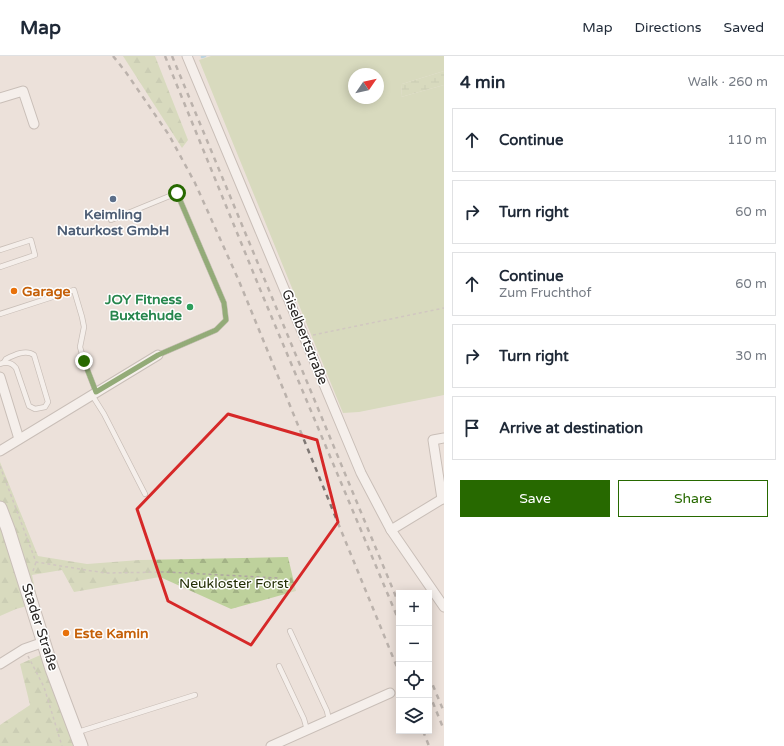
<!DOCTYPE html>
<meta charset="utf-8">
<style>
body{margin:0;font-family:"Varela Round",sans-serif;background:#f6f6f7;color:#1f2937}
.controls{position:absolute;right:12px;bottom:12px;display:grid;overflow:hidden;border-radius:0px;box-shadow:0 2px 10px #0003}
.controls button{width:36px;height:36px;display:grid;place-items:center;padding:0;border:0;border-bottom:1px solid #e0e1e3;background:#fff;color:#1f2937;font:20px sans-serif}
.compass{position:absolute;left:348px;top:12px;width:36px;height:36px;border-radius:50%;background:#fff;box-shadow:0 2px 10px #0003;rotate:56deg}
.stop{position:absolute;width:12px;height:12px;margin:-9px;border:3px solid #276900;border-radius:50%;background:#fff}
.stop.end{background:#276900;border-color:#fff;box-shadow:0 1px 4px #0008}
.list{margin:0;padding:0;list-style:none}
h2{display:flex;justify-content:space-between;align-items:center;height:52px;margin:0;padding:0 16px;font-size:17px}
h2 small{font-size:13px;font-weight:400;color:#747a83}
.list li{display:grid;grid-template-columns:26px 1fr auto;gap:12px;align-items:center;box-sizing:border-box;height:64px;margin:0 8px 8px;padding:0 8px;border:1px solid #e0e1e3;border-radius:0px}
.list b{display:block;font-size:15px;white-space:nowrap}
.list p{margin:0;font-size:13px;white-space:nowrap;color:#747a83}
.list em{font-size:13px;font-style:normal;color:#747a83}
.actions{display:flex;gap:8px;padding:12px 16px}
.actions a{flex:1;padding:9px 0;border:1px solid #276900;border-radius:0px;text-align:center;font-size:14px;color:#276900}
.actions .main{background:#276900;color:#fff}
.icon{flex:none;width:22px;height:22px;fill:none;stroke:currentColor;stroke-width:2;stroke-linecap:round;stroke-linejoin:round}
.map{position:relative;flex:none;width:444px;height:690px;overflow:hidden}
header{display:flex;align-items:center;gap:24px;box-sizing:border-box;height:56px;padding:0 20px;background:#fff;border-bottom:1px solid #e0e1e3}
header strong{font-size:19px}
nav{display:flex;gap:22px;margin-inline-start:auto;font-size:14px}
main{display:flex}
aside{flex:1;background:#fff}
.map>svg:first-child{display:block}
</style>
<header>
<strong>Map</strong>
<nav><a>Map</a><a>Directions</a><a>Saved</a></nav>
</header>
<main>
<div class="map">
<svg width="444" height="690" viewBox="0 0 444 690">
<defs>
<pattern id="forest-firs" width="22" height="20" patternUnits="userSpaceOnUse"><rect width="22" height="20" fill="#bed19c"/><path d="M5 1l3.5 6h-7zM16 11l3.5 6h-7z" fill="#a3b386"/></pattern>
<pattern id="wetland-marsh" width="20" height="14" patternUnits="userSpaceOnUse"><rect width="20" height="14" fill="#bed19c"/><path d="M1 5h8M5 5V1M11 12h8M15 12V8" fill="none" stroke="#a3b386"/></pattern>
</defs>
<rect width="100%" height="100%" fill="#ece1da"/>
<path fill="#bed19c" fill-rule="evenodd" d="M211,0h233v15l-42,13 -1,13 43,-12v310l-85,17 -16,1 -144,-353zM354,18h24v24h-24z"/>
<g fill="url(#forest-firs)">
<path d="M123,0h32l33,84 -6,8z"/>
<path d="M0,406l38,94 49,8 52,-4 149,-3 8,34 -65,18 -71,-32 -86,15 -12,-22 -30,5 6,28 -22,6 -16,7z"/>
<path d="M45,597l34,93h-79v-21l30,-20 -10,-41z"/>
</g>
<path fill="url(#wetland-marsh)" d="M444,15v14l-43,12 1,-13z"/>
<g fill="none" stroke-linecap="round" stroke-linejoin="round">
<path stroke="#81c0de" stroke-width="2.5" d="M202,1l3,-1"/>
<defs>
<g id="lane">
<path d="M111,164l66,-27 47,110 2,17 -10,10 -58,25"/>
<path d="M0,194l31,-10 4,15 -35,12"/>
<path d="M0,258l74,-24 8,27 2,10 -4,20 4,14 12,31"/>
<path d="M0,308c7,-3 12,-1 16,4l13,38 6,3 10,-2 3,-5 -14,-47c-8,-6 -20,0 -28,4l-2,3"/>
<path d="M92,339l12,19 41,80"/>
<path d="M290,575l37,80 2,9"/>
<path d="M279,610l25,53 3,11"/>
<path d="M78,676l117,-37"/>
</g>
<g id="street">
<path d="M187,0l174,417 30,57 53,77"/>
<path d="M0,42l23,-7 11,33"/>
<path d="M0,321l19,62"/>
<path d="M0,395l158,-96"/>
<path d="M442,443l-9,-59 11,-2"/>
<path d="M391,474l51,-31h2"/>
<path d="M0,608l24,-15 20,-7"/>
<path d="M271,690l119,-53"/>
</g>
<path id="secondary" d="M0,452l8,21 44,140 29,77"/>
</defs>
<use href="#lane" stroke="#9e948e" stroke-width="6"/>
<use href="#street" stroke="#9e948e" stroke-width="11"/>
<use href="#secondary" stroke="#9e948e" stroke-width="15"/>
<g stroke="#afa6a1" stroke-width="1.5" stroke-dasharray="3 3" stroke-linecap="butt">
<path d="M313,279l131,-27"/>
<path d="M0,410l36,96 69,11 62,-1 111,6"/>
<path d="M33,515l3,-9"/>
<path d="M28,600l16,31 18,59"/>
</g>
<use href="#lane" stroke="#fff" stroke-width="4.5"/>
<use href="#street" stroke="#fff" stroke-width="9"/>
<use href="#secondary" stroke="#fff" stroke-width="13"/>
<g stroke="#7f7874" stroke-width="2.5" stroke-dasharray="5 5" stroke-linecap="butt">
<path d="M113,0l12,15 44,64 26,48 44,98 160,391"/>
<path d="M165,0l97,238 137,327"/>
<path d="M172,0l227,548"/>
<path d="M429,620l15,36"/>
<path d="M429,637l15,37"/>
<path d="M423,675l6,15"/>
</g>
</g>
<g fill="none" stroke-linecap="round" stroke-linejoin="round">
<path stroke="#276900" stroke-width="5" d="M84,305l12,31 62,-37 58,-25 10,-10 -2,-17 -47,-110"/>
</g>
<path d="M0 0H444V690H0ZM228,358l89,26 21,82 -87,123 -83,-44 -31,-92z" fill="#ece1da" fill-opacity=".55" fill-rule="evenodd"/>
<path fill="none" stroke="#d62828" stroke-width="3" stroke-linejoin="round" d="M228,358l89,26 21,82 -87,123 -83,-44 -31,-92z"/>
<circle fill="#5c6f8a" stroke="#fff" stroke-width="1.5" cx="113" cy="143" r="4"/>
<g fill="#e8710a" stroke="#fff" stroke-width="1.5">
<circle cx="14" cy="235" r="4"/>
<circle cx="66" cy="577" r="4"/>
</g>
<circle fill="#2e9e5b" stroke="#fff" stroke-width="1.5" cx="190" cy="251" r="4"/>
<g text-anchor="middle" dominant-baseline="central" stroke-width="3" stroke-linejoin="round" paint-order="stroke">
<g font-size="14" font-weight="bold" fill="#4e5e75" stroke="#fff">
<text x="113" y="158">Keimling<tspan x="113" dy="16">Naturkost GmbH</tspan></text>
</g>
<g font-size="14" font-weight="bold" fill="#c56008" stroke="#fff" text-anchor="start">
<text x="22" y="235">Garage</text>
<text x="74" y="577">Este Kamin</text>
</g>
<g font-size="14" font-weight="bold" fill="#27864d" stroke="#fff" text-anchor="end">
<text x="182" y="243">JOY Fitness<tspan x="182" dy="16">Buxtehude</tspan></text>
</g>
<g font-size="14" fill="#272321" stroke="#fff">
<text transform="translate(305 281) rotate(68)">Giselbertstraße</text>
<text transform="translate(40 571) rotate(72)">Stader Straße</text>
</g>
<g font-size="14" fill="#232f05" stroke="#fff">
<text x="234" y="527">Neukloster Forst</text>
</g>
</g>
</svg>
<div class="controls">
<button>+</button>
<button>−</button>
<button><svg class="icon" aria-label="locate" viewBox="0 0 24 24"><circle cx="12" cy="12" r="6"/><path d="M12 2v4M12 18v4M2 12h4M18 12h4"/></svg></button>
<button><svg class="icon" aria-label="layers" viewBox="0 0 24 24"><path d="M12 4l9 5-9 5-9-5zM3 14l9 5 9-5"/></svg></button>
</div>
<svg class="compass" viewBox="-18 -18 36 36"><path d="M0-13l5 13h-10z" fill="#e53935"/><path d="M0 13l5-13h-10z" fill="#747a83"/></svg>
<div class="stop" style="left:177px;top:137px"></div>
<div class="stop end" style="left:84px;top:305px"></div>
</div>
<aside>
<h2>4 min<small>Walk · 260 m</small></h2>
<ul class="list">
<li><svg class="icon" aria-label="ahead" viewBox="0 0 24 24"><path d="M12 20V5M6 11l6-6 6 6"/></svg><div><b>Continue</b></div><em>110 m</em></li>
<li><svg class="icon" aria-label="right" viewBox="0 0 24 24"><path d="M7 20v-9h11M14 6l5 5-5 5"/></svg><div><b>Turn right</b></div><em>60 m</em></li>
<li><svg class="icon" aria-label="ahead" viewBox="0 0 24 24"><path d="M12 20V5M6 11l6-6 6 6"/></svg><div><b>Continue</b><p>Zum Fruchthof</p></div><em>60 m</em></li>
<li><svg class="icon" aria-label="right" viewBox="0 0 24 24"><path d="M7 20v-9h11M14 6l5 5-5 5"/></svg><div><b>Turn right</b></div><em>30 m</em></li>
<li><svg class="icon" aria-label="arrive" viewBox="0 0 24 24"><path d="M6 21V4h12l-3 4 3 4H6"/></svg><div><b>Arrive at destination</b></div></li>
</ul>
<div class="actions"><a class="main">Save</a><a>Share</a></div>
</aside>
</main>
